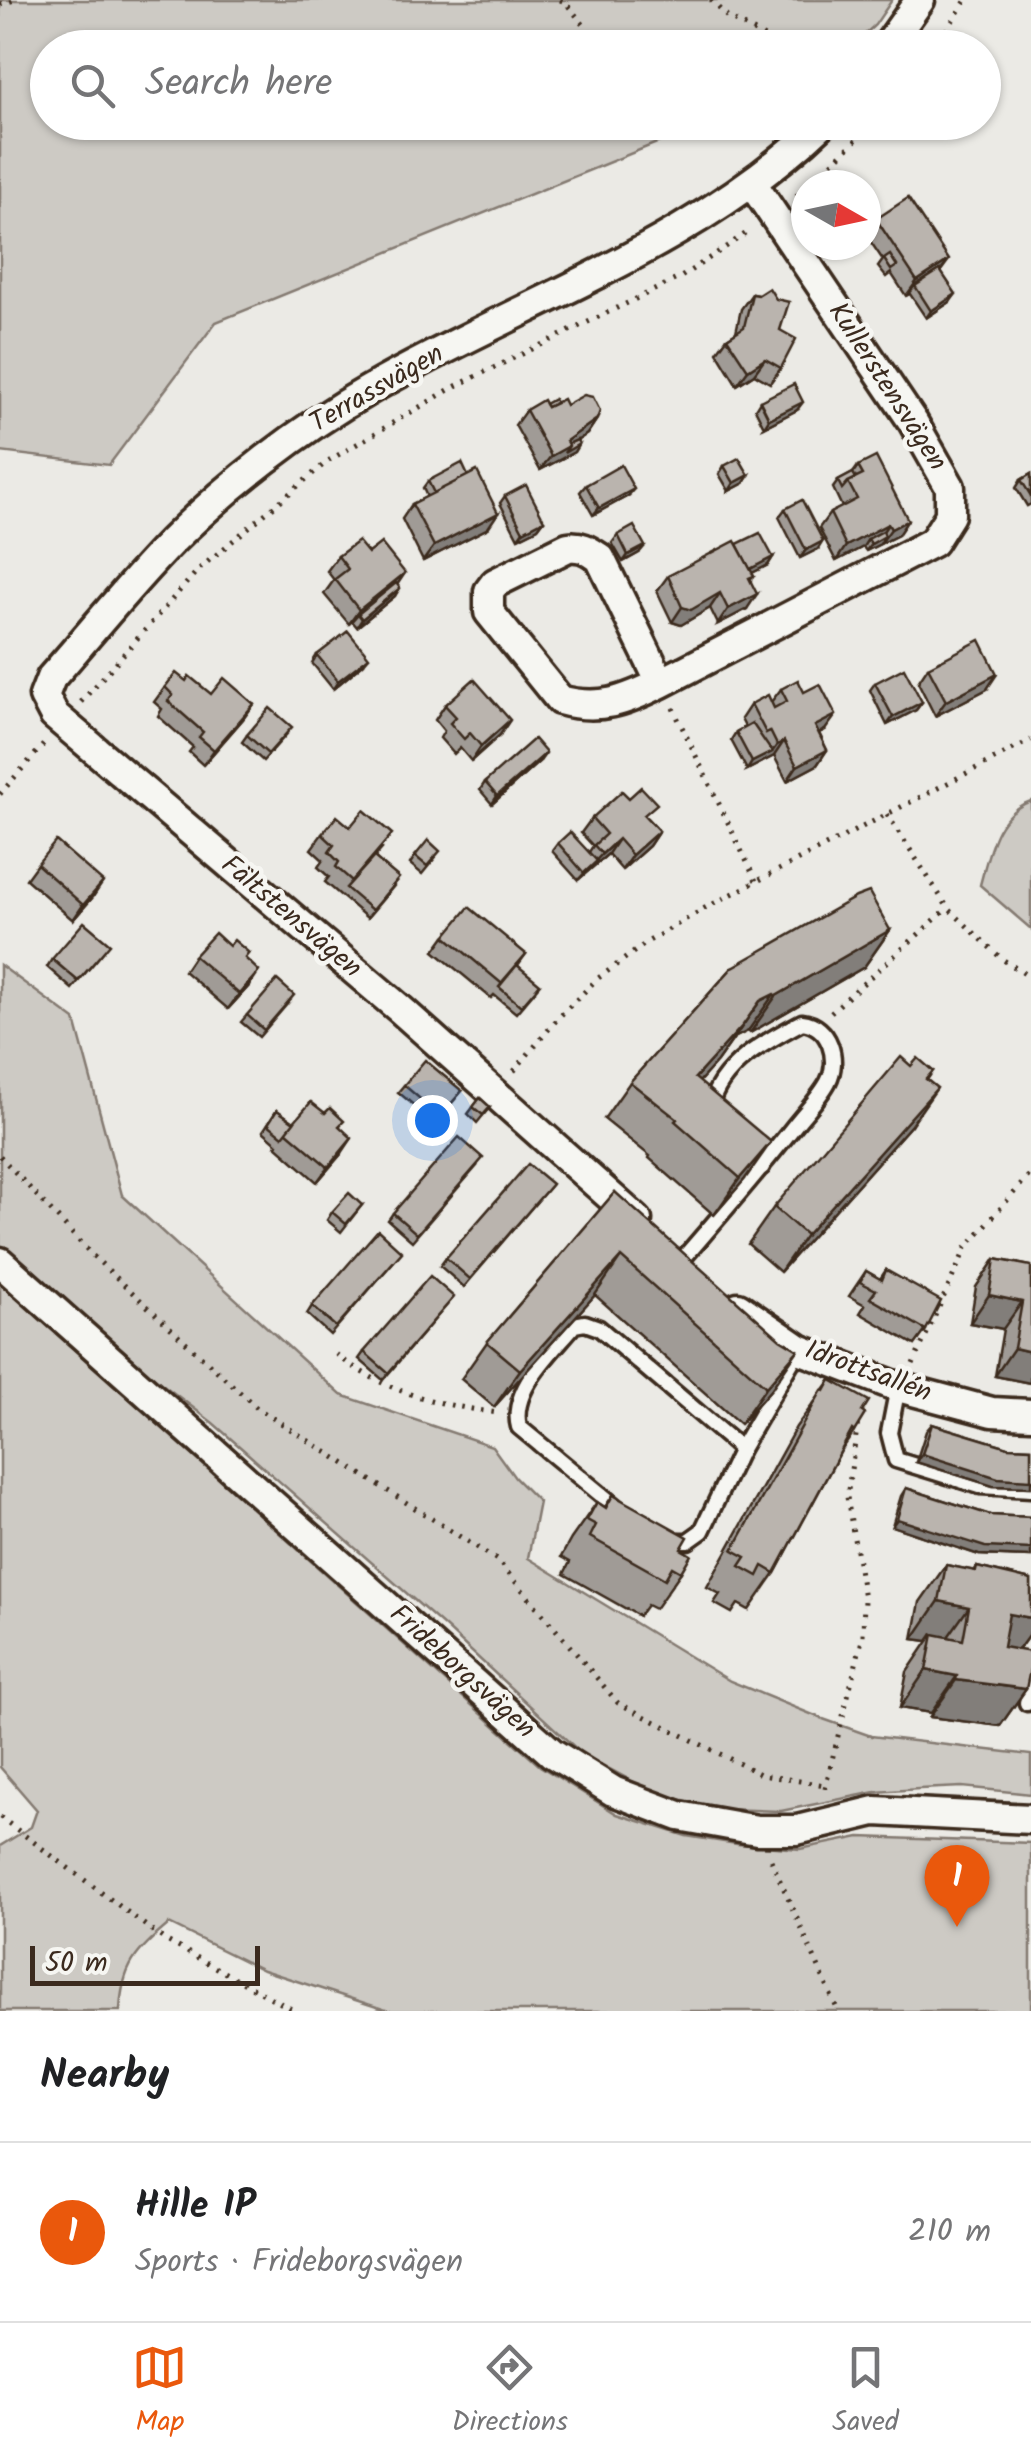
<!DOCTYPE html>
<meta charset="utf-8">
<style>
body{margin:0;font-family:Kalam,sans-serif;background:#f6f6f6;color:#202124}
.compass{position:absolute;left:791px;top:170px;width:90px;height:90px;border-radius:50%;background:#fff;box-shadow:0 2px 8px #0004;rotate:99deg}
.scale{position:absolute;left:30px;bottom:25px;width:230px;box-sizing:border-box;padding-left:10px;border:5px solid #3b2a1e;border-top:0;font-size:28px;line-height:35px;white-space:nowrap;color:#3b2a1e;-webkit-text-stroke:8px #f6f6f2;paint-order:stroke}
.you{position:absolute;left:432px;top:1120px;width:35px;height:35px;margin:-25px;border:8px solid #fff;border-radius:50%;background:#1a73e8;box-shadow:0 0 0 15px #1a73e833}
.badge{display:grid;place-items:center;width:65px;height:65px;border-radius:50%;background:#ea580c;color:#fff;font-size:32px;font-weight:700}
.pin{position:absolute;translate:-50% -82px;filter:drop-shadow(0 2px 5px #0008)}
.pin::after{content:'';position:absolute;top:52px;width:35px;height:30px;background:inherit;clip-path:polygon(0 0,100% 0,50% 100%)}
.list{margin:0;padding:0;list-style:none}
h2{display:flex;justify-content:space-between;align-items:center;height:130px;margin:0;padding:0 40px;font-size:42px}
h2 small{font-size:32px;font-weight:400;color:#757577}
.list li{display:grid;grid-template-columns:65px 1fr auto;gap:30px;align-items:center;box-sizing:border-box;height:180px;padding:0 40px;border-top:2px solid #e0e0e0}
.list b{display:block;font-size:38px;white-space:nowrap}
.list p{margin:0;font-size:32px;white-space:nowrap;color:#757577}
.list em{font-size:32px;font-style:normal;color:#757577}
.icon{flex:none;width:55px;height:55px;fill:none;stroke:currentColor;stroke-width:2;stroke-linecap:round;stroke-linejoin:round}
.map{position:relative;flex:none;width:1031px;height:2011px;overflow:hidden}
.search{position:absolute;background:#fff;box-shadow:0 2px 8px #0004;left:30px;right:30px;top:30px;height:110px;display:flex;align-items:center;gap:25px;box-sizing:border-box;padding:0 35px;border-radius:55px;color:#757577;font-size:38px}
.sheet{height:310px;background:#fff}
nav{display:flex;justify-content:space-around;align-items:center;box-sizing:border-box;height:140px;border-top:2px solid #e0e0e0;background:#fff;font-size:28px;color:#757577}
nav a{display:grid;justify-items:center;gap:5px}
nav .on{color:#ea580c}
.map>svg:first-child{display:block}
</style>
<div class="map">
<svg width="1031" height="2011" viewBox="0 0 1031 2011">
<rect width="100%" height="100%" fill="#ebeae5"/>
<filter id="ink" filterUnits="userSpaceOnUse"><feTurbulence type="fractalNoise" baseFrequency=".01" numOctaves="2"/><feDisplacementMap in="SourceGraphic" scale="20" xChannelSelector="R" yChannelSelector="G"/><feConvolveMatrix kernelMatrix="1 2 1 2 8 2 1 2 1" color-interpolation-filters="sRGB"/></filter>
<g filter="url(#ink)">
<g fill="#cdcac4" stroke="#847a71" stroke-width="2.5">
<path d="M0,0h892l-17,25 -24,22 -803,1v74l658,1 -490,199 -107,143 -109,-13z"/>
<path d="M1031,801v128l-51,-44c9,-32 15,-72 51,-84z"/>
<path d="M0,965l75,55 47,175 219,200 151,51 23,32 24,24 -11,56 202,123 93,38 48,17 160,19v39l-69,-7 -43,2 -43,3 -95,19 -57,-2 -68,-15 -74,-40 -137,-127 -232,-204 -128,-98 -85,-77z"/>
<path d="M0,1283l540,483 77,48 69,22 51,8 63,5 60,-12 171,6v168h-642l-126,-41 -94,-46c-33,28 -47,42 -49,87h-120v-165l31,-19 6,-17 -37,-43z"/>
</g>
<g fill="none" stroke-linecap="round" stroke-linejoin="round">
<defs>
<g id="lane">
<path d="M743,1151l19,16"/>
<path d="M681,1261c39,-45 78,-90 114,-136 11,-14 25,-28 33,-43 12,-22 2,-57 -26,-60 -36,19 -83,44 -92,86"/>
<path d="M898,1387l-9,46 7,27 84,26 51,3"/>
<path d="M621,1511l-102,-84c-10,-37 34,-76 55,-102l11,-2 14,5 142,121"/>
<path d="M668,1541h20l14,-10 39,-82 58,-100"/>
<path d="M1027,1703l4,-22"/>
</g>
<g id="street">
<path d="M886,48l34,-48"/>
<path d="M661,683l-61,-125c-11,-7 -18,-13 -32,-11l-73,36 -6,8v21l71,88c39,11 65,1 101,-17l272,-141 17,-27v-28l-37,-65 -161,-239"/>
<path d="M637,1220l-237,-211 -346,-294 -10,-19 7,-18c40,-45 78,-93 120,-136 56,-56 129,-113 198,-152 156,-90 321,-140 455,-268"/>
<path d="M0,1262l552,491 61,38 66,25 78,14h40l78,-19 156,8"/>
<path d="M738,1307l61,42 99,38 94,25 39,2"/>
</g>
</defs>
<use href="#lane" stroke="#3b2a1e" stroke-width="21"/>
<use href="#street" stroke="#3b2a1e" stroke-width="35"/>
<g stroke="#3b2a1e" stroke-width="5" stroke-dasharray="2.5 8" stroke-linecap="butt">
<path d="M560,0l5,2 38,46"/>
<path d="M711,0l16,17 58,31"/>
<path d="M0,4l15,-4"/>
<path d="M802,48l9,-6"/>
<path d="M935,48l31,-48"/>
<path d="M809,185l66,-63"/>
<path d="M796,196l10,-9"/>
<path d="M81,702l118,-133 129,-108 124,-73 229,-111 70,-47"/>
<path d="M673,708l84,175"/>
<path d="M0,794l44,-50"/>
<path d="M887,814l61,94 54,51 29,19"/>
<path d="M831,1012l117,-104"/>
<path d="M514,1071l45,-54 38,-38 52,-38 56,-33 326,-168"/>
<path d="M0,1156l92,99 165,153 240,152 121,143 144,72 63,10"/>
<path d="M336,1354c47,38 103,51 162,59"/>
<path d="M913,1364l53,-116 65,-75"/>
<path d="M825,1788l38,-152 1,-38 -17,-101 11,-75"/>
<path d="M0,1817l165,123 130,71"/>
<path d="M771,1860l67,151"/>
</g>
<use href="#lane" stroke="#f6f6f2" stroke-width="14"/>
<use href="#street" stroke="#f6f6f2" stroke-width="28"/>
</g>
<g fill="#a09b96" stroke="#3b2a1e" stroke-width="2.5">
<path d="M876,219l65,53 9,30 -24,16 -16,-24 -4,2 -15,-23 -5,4 -8,-10 5,-7 -17,-25z"/>
<path d="M752,294l24,5 4,31 1,38 -11,15 -16,-9 -17,11 -20,-33 10,-14 9,-6 5,-23z"/>
<path d="M760,401l37,9 -33,17 -9,-18z"/>
<path d="M556,403l10,2 31,14 -10,15 -10,6 -3,12 -34,18 -25,-45 11,-15 19,-6z"/>
<path d="M724,466l20,17 -15,8 -10,-17z"/>
<path d="M858,466l40,69 -32,16 -3,-4 -27,14 -17,-33 11,-15 12,-6 -9,-19 5,-7 15,-8z"/>
<path d="M1031,474v30l-4,2 -11,-18 5,-8z"/>
<path d="M428,481l60,47 -65,33 -21,-42 10,-15 15,-7 -4,-9z"/>
<path d="M586,485l42,11 -35,19 -13,-23z"/>
<path d="M505,496l39,24 -6,8 -20,10 -18,-35z"/>
<path d="M785,509l33,40 -18,9 -21,-41z"/>
<path d="M618,535l21,18 -16,9 -11,-19z"/>
<path d="M737,544l36,13 -5,8 -16,8 -5,36 -29,15 -8,-16 -29,17 -9,-3 -15,-31 11,-15z"/>
<path d="M338,556l59,29 -2,11 -38,31 -5,-6 -3,3 -25,-30 10,-14 -7,-9z"/>
<path d="M317,655l46,9 -30,25 -21,-26z"/>
<path d="M928,667l59,22 -52,27 -17,-34z"/>
<path d="M186,681l25,13 43,10 -11,15 -40,46 -14,-13 4,-5 -35,-31 4,-7 -8,-7 11,-15z"/>
<path d="M875,683l47,19 -6,8 -29,15 -17,-35z"/>
<path d="M781,689l44,41 -6,3 8,17 -10,15 -30,16 -13,-25 -27,14 -16,-30 5,-8 9,-5 -4,-8 10,-15 20,-2z"/>
<path d="M445,705l55,30 -29,26 -11,-13 -6,6 -14,-16 4,-7 -9,-11z"/>
<path d="M247,735h39l-23,26 -21,-19z"/>
<path d="M541,760l-49,44 -12,-14 5,-8z"/>
<path d="M592,818h55l12,13 -10,15 -27,24 -14,-16 -30,26 -26,-29 6,-8 31,9 4,-6 -12,-13z"/>
<path d="M350,827l32,22 -7,8 19,29 -27,32 -42,-36 4,-5 -11,-10 5,-7 -12,-11 11,-15z"/>
<path d="M415,856l20,2 -13,16 -12,-10z"/>
<path d="M37,864l56,33 -20,23 -47,-41z"/>
<path d="M890,930l-26,37 -114,66 -2,-2 -14,7 -17,24 -18,20 46,97 -31,36 -65,-57 1,-2 -46,-37 26,-37 103,-115z"/>
<path d="M445,936l81,18 -8,11 17,26 -19,22 -22,-18 -3,3 -57,-47z"/>
<path d="M104,951l-32,38 -25,-22 5,-8z"/>
<path d="M194,956l51,3 4,27 -21,23 -44,-38z"/>
<path d="M289,1002l-30,35 -18,-15 6,-7z"/>
<path d="M911,1066l22,5 -6,9 -16,45 -131,147 -32,-28 26,-37z"/>
<path d="M404,1085l58,6 -27,32 -37,-31z"/>
<path d="M480,1098l10,9 -13,16 -9,-9z"/>
<path d="M277,1110l17,12 31,-9 15,13 2,27 -25,29 -41,-36 2,-2 -15,-13z"/>
<path d="M478,1165l-66,76 -24,-21 5,-7z"/>
<path d="M552,1184l-88,103 -24,-21 6,-8z"/>
<path d="M615,1192l157,196 -32,36 -145,-129 -101,112 -33,-28 26,-37z"/>
<path d="M362,1205l-21,27 -14,-12 5,-8z"/>
<path d="M396,1259l-66,76 -23,-21 5,-8z"/>
<path d="M995,1259l36,7 -1,117 -35,-7 8,-47 -33,-6 6,-36z"/>
<path d="M886,1270l40,60 -11,15 -55,-32 5,-8 -16,-9 17,-25 14,8z"/>
<path d="M454,1297l-71,83 -24,-21 5,-7z"/>
<path d="M831,1380l31,32 -8,20 -13,19 -66,122 -26,37 -11,-6 -6,9 -18,-10 6,-9 -13,-7 89,-160z"/>
<path d="M932,1424l76,23 23,1v39l-38,-1 -77,-24 10,-31z"/>
<path d="M906,1488l84,27 41,2v40l-52,-2 -87,-29 9,-30z"/>
<path d="M613,1495l68,54v23l-26,37 -8,-4 -8,11 -75,-42 6,-12 -9,-5 10,-18 26,-37 8,5z"/>
<path d="M946,1565l28,6 3,-4 54,13v52l-13,18 8,39 -26,37 -70,-9 1,-4 -31,-5 7,-36 21,-31 -15,-2 7,-37z"/>
</g>
<g fill="#827e7a" stroke="#3b2a1e" stroke-width="2.5">
<path d="M949,260l-11,15 -23,11 -9,10 11,-15z"/>
<path d="M956,294l-6,8 -24,16 5,-7z"/>
<path d="M765,359l-11,15 -17,11 11,-15z"/>
<path d="M803,402l-6,8 -33,17 5,-8z"/>
<path d="M597,419l-10,15 -19,13 11,-3 -5,8 -34,18 11,-14 15,-15z"/>
<path d="M749,475l-5,8 -15,8 5,-8z"/>
<path d="M634,489l-6,7 -35,19 6,-7z"/>
<path d="M498,513l-10,15 -65,33 11,-15z"/>
<path d="M544,520l-6,8 -20,10 5,-7z"/>
<path d="M908,520l-10,15 -18,9 11,-15z"/>
<path d="M888,524l-10,15h-10l-5,8 -27,14 10,-15z"/>
<path d="M885,536l-5,8 -14,7 5,-7z"/>
<path d="M823,541l-5,8 -18,9 6,-8z"/>
<path d="M645,546l-6,7 -16,9 5,-7z"/>
<path d="M773,557l-5,8 -30,15 6,-8z"/>
<path d="M405,573l-10,15 -37,26 -9,10 10,-14z"/>
<path d="M400,588l-5,8 -38,31 5,-8z"/>
<path d="M720,593l-10,15 -29,17 -9,-3 10,-15z"/>
<path d="M757,594l-10,15 -29,15 10,-15z"/>
<path d="M369,657l-6,7 -30,25 5,-8z"/>
<path d="M997,674l-10,15 -52,27 11,-15z"/>
<path d="M922,702l-6,8 -29,15 6,-8z"/>
<path d="M254,704l-11,15 -40,46 11,-15z"/>
<path d="M836,715l-11,15 -21,10 11,-14z"/>
<path d="M510,720l-10,15 -29,26 10,-15z"/>
<path d="M784,741l-10,15 -27,14 5,-8 20,-10 5,-7z"/>
<path d="M827,750l-10,15 -30,16 10,-15z"/>
<path d="M546,753l-5,7 -49,44 5,-8z"/>
<path d="M659,831l-10,15 -27,24 10,-15z"/>
<path d="M618,839l-10,15 -30,26 24,-26z"/>
<path d="M103,882l-10,15 -20,23 10,-15z"/>
<path d="M890,930l-26,37 -114,66 26,-37z"/>
<path d="M259,971l-10,15 -21,23 11,-15z"/>
<path d="M774,994l-26,37 -14,7 26,-37z"/>
<path d="M743,1025l-26,37 -48,53 26,-37z"/>
<path d="M937,1088l-26,37 -131,147 26,-37z"/>
<path d="M352,1138l-10,15 -25,29 11,-15z"/>
<path d="M771,1142l-26,37 -31,36 26,-37z"/>
<path d="M621,1257l-26,38 -101,112 26,-37z"/>
<path d="M989,1295l33,7 -19,27 -33,-6z"/>
<path d="M1014,1348l17,4 -1,31 -35,-7z"/>
<path d="M798,1350l-26,38 -32,36 26,-37z"/>
<path d="M922,1454l109,26v7l-38,-1 -77,-24z"/>
<path d="M897,1519l134,30v8l-52,-2 -87,-29z"/>
<path d="M939,1601l30,6 -26,37 -10,-10 -5,7 -15,-2z"/>
<path d="M1009,1614l22,4v14l-18,25 -30,-6z"/>
<path d="M926,1670l31,6 -26,37 -31,-5z"/>
<path d="M956,1680l70,9 -26,37 -70,-9z"/>
</g>
<g fill="#bab4ae" stroke="#3b2a1e" stroke-width="2.5">
<path d="M908,198l41,62 -32,21 -41,-62z"/>
<path d="M890,255l7,11 -6,4 -7,-11z"/>
<path d="M940,270l16,24 -25,17 -16,-25z"/>
<path d="M769,288l7,11 13,3 -9,28 16,9 -15,29 -16,-9 -17,11 -21,-32 17,-11 8,-33 6,1z"/>
<path d="M794,384l9,18 -34,17 -9,-18z"/>
<path d="M584,395l9,2 7,14 -3,8 -31,22 3,5 -18,10 -25,-46 17,-10 4,7 16,-8 3,6z"/>
<path d="M554,399l2,4 -9,4 -2,-3z"/>
<path d="M577,440l2,4 -15,9 5,-7 -1,-2z"/>
<path d="M876,457l32,63 -17,9 -3,-5 -42,22 -16,-33 27,-14 -9,-17 15,-7 -5,-9z"/>
<path d="M739,458l10,17 -15,8 -10,-17z"/>
<path d="M462,463l6,13 -34,17 -6,-12z"/>
<path d="M621,465l13,24 -35,19 -13,-23z"/>
<path d="M477,471l21,42 -64,33 -22,-42z"/>
<path d="M853,473l3,5 -8,4 -6,7 -4,-8z"/>
<path d="M1031,474v22l-10,-16z"/>
<path d="M526,485l18,35 -21,11 -18,-35z"/>
<path d="M802,500l21,41 -17,9 -21,-41z"/>
<path d="M634,526l11,20 -17,9 -10,-20z"/>
<path d="M883,531l2,5 -14,8 -3,-5z"/>
<path d="M760,533l13,24 -23,12 -13,-25z"/>
<path d="M358,541l10,12 13,-10 24,30 -46,37 -24,-31 13,-10 -10,-13z"/>
<path d="M735,541l19,35 -5,2 8,16 -29,15 -8,-16 -29,17 -9,-3 -14,-31z"/>
<path d="M396,583l4,5 -38,31 -4,-5z"/>
<path d="M348,631l21,26 -31,24 -21,-26z"/>
<path d="M980,640l17,34 -51,27 -18,-34z"/>
<path d="M904,668l18,34 -29,15 -18,-34z"/>
<path d="M176,673l10,8 3,-5 22,18 13,-16 30,26 -40,46 -15,-13 4,-5 -35,-31 5,-6 -8,-8z"/>
<path d="M474,679l36,41 -29,26 -11,-13 -6,6 -14,-16 6,-6 -11,-12z"/>
<path d="M798,680l6,12 16,-8 16,31 -21,11 12,24 -30,16 -13,-25 -7,4 -7,-14 -4,2 -15,-29 17,-9 6,13 13,-7 -6,-12z"/>
<path d="M270,708l22,19 -24,27 -21,-19z"/>
<path d="M752,723l20,29 -20,10 -16,-30z"/>
<path d="M534,739l12,14 -49,43 -12,-14z"/>
<path d="M641,787l16,17 -13,11 15,16 -27,24 -14,-16 -16,15 -8,-9 12,-11 -14,-16 30,-27 7,7z"/>
<path d="M364,810l28,24 -40,47 -16,-14 3,-5 -10,-10 5,-7 -12,-11 15,-18 13,11z"/>
<path d="M570,832l27,29 -13,12 -26,-30z"/>
<path d="M428,840l12,11 -13,15 -12,-10z"/>
<path d="M56,841l47,41 -20,23 -46,-41z"/>
<path d="M374,857l25,21 -27,32 -26,-22z"/>
<path d="M869,892l21,38 -114,66 -2,-2 -14,7 -17,24 -48,53 76,64 -31,36 -65,-57 2,-2 -47,-37 103,-115 123,-70z"/>
<path d="M469,907l57,47 -25,29 -56,-47z"/>
<path d="M84,922l26,22 -32,37 -26,-22z"/>
<path d="M215,933l14,13 5,-6 15,13 -4,5 14,13 -20,23 -45,-38z"/>
<path d="M517,965l23,19 -19,22 -22,-19z"/>
<path d="M277,980l17,15 -30,35 -17,-15z"/>
<path d="M901,1057l10,9 7,-8 15,13 -7,8 11,9 -131,147 -32,-28z"/>
<path d="M425,1060l37,31 -22,25 -36,-31z"/>
<path d="M480,1098l10,9 -7,8 -10,-8z"/>
<path d="M311,1102l14,11 5,-5 14,13 -5,5 13,12 -24,29 -42,-36z"/>
<path d="M277,1110l17,12 -11,14 -15,-12z"/>
<path d="M459,1137l24,21 -66,76 -24,-21z"/>
<path d="M528,1164l24,20 -82,95 -24,-21z"/>
<path d="M615,1192l165,147 18,11 -32,37 -145,-130 -101,113 -33,-28z"/>
<path d="M349,1193l13,12 -16,19 -14,-12z"/>
<path d="M378,1230l24,22 -66,75 -24,-21z"/>
<path d="M995,1259l36,7v86l-17,-4 8,-46 -33,-7z"/>
<path d="M886,1270l55,31 -15,29 -56,-32 6,-8 -16,-8 6,-11 16,9z"/>
<path d="M430,1276l24,21 -66,76 -24,-21z"/>
<path d="M831,1380l38,21 -7,11 3,2 -11,18 -2,-2 -77,143 -12,-7 -5,10 -18,-10 6,-9 -13,-7 89,-160 3,1z"/>
<path d="M932,1424l76,23 23,1v32l-33,-2 -76,-24z"/>
<path d="M906,1488l84,27 41,2v32l-46,-2 -88,-28z"/>
<path d="M613,1495l75,42 -7,12 10,6 -10,17 -9,-5 -7,12 -75,-42 6,-12 -9,-5 10,-18 9,6z"/>
<path d="M946,1565l30,6 1,-4 54,13v38l-22,-4 -6,33 28,5v13l-5,24 -70,-9 1,-4 -31,-6 7,-36 30,6 6,-33 -30,-6z"/>
</g>
</g>
<g text-anchor="middle" dominant-baseline="central" stroke-width="9" stroke-linejoin="round" paint-order="stroke">
<g font-size="28" fill="#3b2a1e" stroke="#f6f6f2">
<text transform="translate(887 387) rotate(57)">Kullerstensvägen</text>
<text transform="translate(377 389) rotate(-30)">Terrassvägen</text>
<text transform="translate(291 917) rotate(40)">Fältstensvägen</text>
<text transform="translate(868 1372) rotate(20)">Idrottsallén</text>
<text transform="translate(462 1672) rotate(42)">Frideborgsvägen</text>
</g>
</g>
</svg>
<svg class="compass" viewBox="-18 -18 36 36"><path d="M0-13l5 13h-10z" fill="#e53935"/><path d="M0 13l5-13h-10z" fill="#757577"/></svg>
<div class="scale">50 m</div>
<div class="you"></div>
<div class="pin badge" style="left:957px;top:1927px">1</div>
<div class="search"><svg class="icon" aria-label="search" viewBox="0 0 24 24"><circle cx="10" cy="10" r="6"/><path d="M15 15l6 6"/></svg>Search here</div>
</div>
<section class="sheet">
<h2>Nearby<small></small></h2>
<ul class="list">
<li><span class="badge">1</span><div><b>Hille IP</b><p>Sports · Frideborgsvägen</p></div><em>210 m</em></li>
</ul>
</section>
<nav>
<a class="on"><svg class="icon" aria-label="map" viewBox="0 0 24 24"><path d="M3 6l6-2 6 2 6-2v14l-6 2-6-2-6 2zM9 4v14M15 6v14"/></svg>Map</a>
<a><svg class="icon" aria-label="directions" viewBox="0 0 24 24"><path d="M12 3l9 9-9 9-9-9zM9 14v-3h6M13 9l2 2-2 2"/></svg>Directions</a>
<a><svg class="icon" aria-label="saved" viewBox="0 0 24 24"><path d="M7 4h10v16l-5-4-5 4z"/></svg>Saved</a>
</nav>
